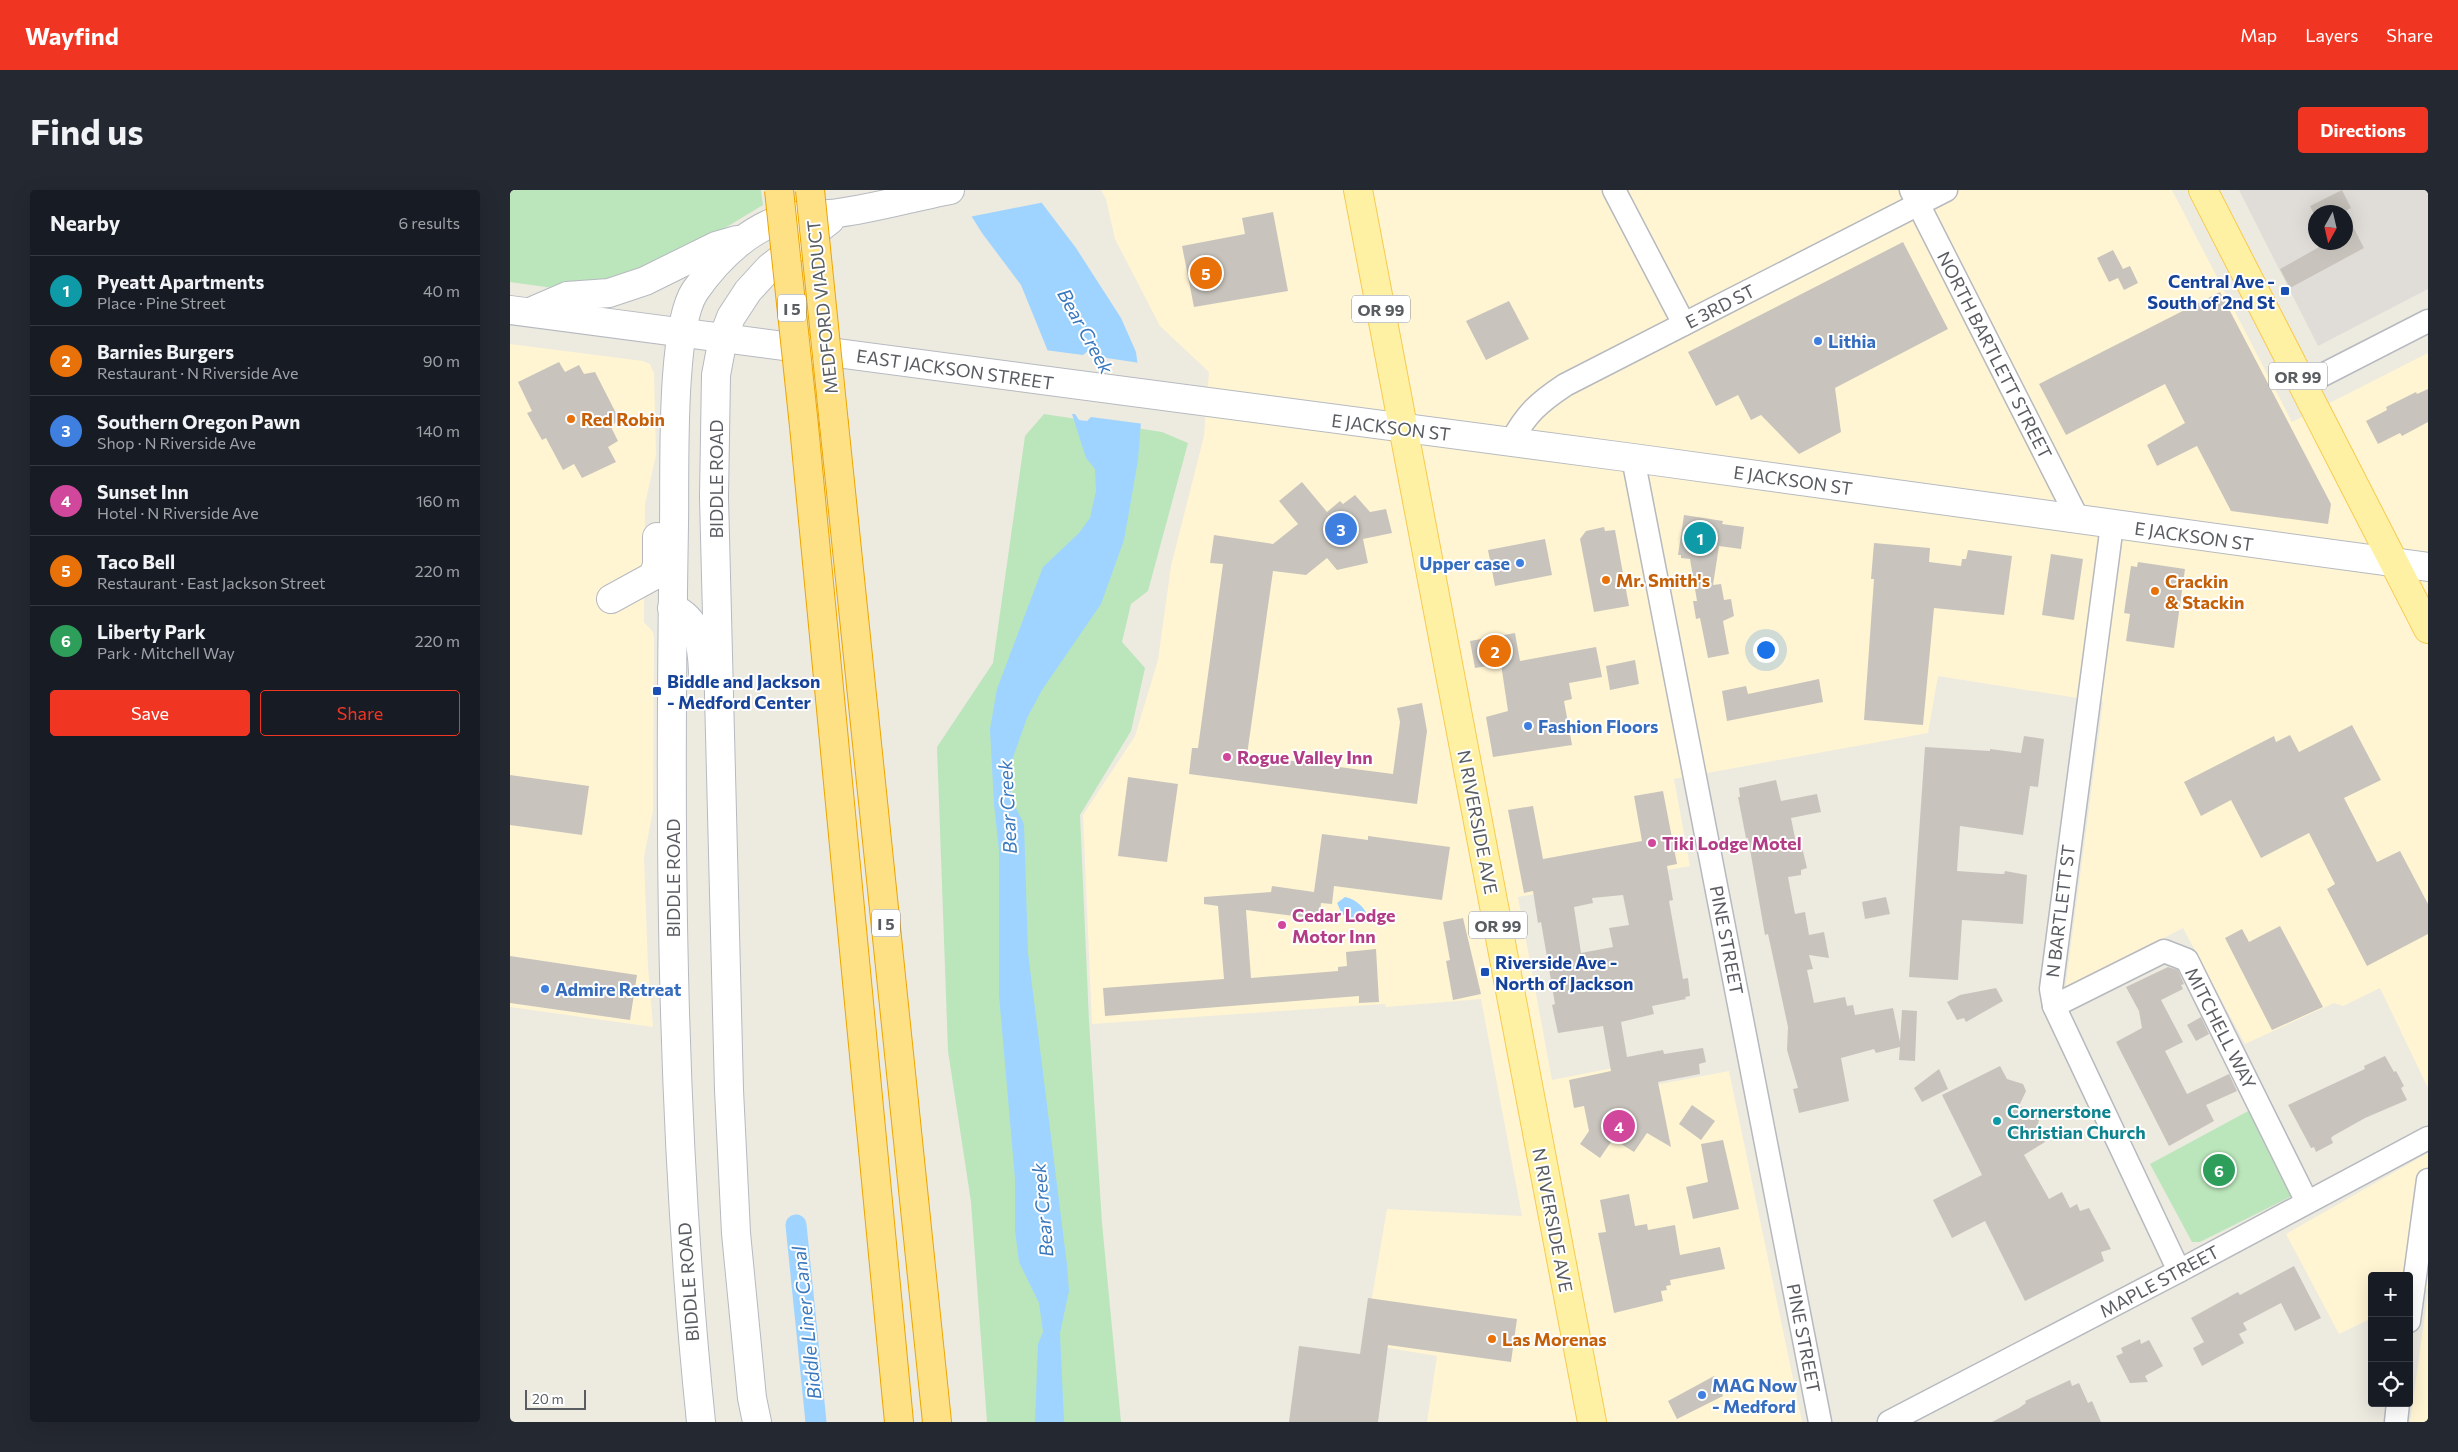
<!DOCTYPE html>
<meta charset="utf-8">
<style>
body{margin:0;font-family:Commissioner,sans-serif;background:#242831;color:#f1f3f6}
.controls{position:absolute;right:15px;bottom:15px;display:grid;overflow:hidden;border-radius:5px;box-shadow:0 5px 20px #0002}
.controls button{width:45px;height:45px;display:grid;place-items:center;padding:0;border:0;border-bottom:1px solid #363941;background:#171b24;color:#f1f3f6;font:25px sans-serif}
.compass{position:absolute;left:1798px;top:15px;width:45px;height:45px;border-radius:50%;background:#171b24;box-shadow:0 5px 20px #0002;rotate:188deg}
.scale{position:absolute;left:15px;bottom:12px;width:61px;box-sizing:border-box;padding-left:5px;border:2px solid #595d62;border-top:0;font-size:14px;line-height:18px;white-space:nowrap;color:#595d62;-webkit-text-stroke:4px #fff;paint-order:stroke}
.you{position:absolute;left:1255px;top:459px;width:18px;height:18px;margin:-12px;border:4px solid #fff;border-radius:50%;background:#1a73e8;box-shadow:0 0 0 8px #1a73e833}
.badge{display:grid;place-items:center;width:32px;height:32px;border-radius:50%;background:#f03523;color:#fff;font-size:16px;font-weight:700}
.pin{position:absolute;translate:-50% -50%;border:2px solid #fff;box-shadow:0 1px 5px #0006}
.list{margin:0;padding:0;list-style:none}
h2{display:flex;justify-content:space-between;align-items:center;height:65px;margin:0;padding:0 20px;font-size:21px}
h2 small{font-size:16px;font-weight:400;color:#9ea1a6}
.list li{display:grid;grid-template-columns:32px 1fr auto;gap:15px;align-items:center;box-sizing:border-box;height:70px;padding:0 20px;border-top:1px solid #363941}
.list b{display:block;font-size:19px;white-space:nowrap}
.list p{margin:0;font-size:16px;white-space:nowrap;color:#9ea1a6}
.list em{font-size:16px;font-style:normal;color:#9ea1a6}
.actions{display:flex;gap:10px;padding:15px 20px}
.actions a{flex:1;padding:11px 0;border:1px solid #f03523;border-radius:5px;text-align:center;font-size:18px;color:#f03523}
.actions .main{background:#f03523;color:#fff}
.icon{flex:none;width:28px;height:28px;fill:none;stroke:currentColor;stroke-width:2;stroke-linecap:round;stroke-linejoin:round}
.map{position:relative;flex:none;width:1918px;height:1232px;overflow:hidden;border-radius:5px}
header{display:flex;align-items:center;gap:30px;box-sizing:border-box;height:70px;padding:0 25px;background:#f03523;color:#fff}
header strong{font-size:24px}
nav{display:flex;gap:28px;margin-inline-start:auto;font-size:18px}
.intro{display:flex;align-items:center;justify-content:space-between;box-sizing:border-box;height:120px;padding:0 30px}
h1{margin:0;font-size:35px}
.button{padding:12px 22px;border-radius:5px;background:#f03523;color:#fff;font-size:18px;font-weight:700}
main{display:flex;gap:30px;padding:0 30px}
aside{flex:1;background:#171b24;border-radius:5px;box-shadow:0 5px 20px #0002}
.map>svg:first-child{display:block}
</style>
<header>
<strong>Wayfind</strong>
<nav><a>Map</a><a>Layers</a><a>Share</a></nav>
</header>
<div class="intro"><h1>Find us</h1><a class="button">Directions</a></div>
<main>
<aside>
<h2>Nearby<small>6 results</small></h2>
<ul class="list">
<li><span class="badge" style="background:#0f9aa8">1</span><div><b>Pyeatt Apartments</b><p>Place · Pine Street</p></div><em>40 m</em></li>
<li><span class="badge" style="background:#e8710a">2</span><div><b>Barnies Burgers</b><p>Restaurant · N Riverside Ave</p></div><em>90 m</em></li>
<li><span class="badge" style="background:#3f7fe0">3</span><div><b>Southern Oregon Pawn</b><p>Shop · N Riverside Ave</p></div><em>140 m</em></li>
<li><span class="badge" style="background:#d1479c">4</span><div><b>Sunset Inn</b><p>Hotel · N Riverside Ave</p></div><em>160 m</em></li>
<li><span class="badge" style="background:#e8710a">5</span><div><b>Taco Bell</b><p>Restaurant · East Jackson Street</p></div><em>220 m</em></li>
<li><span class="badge" style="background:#2e9e5b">6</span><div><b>Liberty Park</b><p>Park · Mitchell Way</p></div><em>220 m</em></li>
</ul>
<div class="actions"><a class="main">Save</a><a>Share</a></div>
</aside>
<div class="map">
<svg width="1918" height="1232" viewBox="0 0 1918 1232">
<rect width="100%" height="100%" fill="#edeae0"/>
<g fill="#fff5d3">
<path d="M591,0h1071l120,232 136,-69v735l-48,-100 -37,18 -9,-3 -89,41 -62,-116 -118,62 38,-288 -165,-26 -10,57 -254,46 16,87 -172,31 34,183 81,-16 6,24 90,-17 73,351h-375l10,-66 -73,-12 23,-135 135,7 -41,-217 -95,8 -1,-3 -293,20 -9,-209 52,-79 23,-76 13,-94 33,-130 5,-64 -49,-46 -45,-87 -9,-40z"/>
<path d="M0,154l133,17 7,3 4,9 2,82 -11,49 -1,118 9,10 1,5 -1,174 -9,46 4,110 5,60 -143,-20z"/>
<path d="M1918,963v135l-19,10v-22h-37v42l-33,16 -53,-100z"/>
<path d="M1918,1103v129h-18z"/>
</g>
<path fill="#e0ddd8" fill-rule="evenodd" d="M1729,0h189v99l-110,57zM1806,22h30v30h-30z"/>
<g fill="#bbe6bb">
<path d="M0,0h251l2,15 -83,50 -70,28 -57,5 -43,-6z"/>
<path d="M534,224l118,18 26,11 -40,148 -17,13 -9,38 23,26 -14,63 -51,84 9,206 13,202 19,199h-134l-16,-220 -23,-151 -11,-304 56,-84 32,-227z"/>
<path d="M1742,919l42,86 -94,47h-8l-42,-78z"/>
</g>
<g fill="#9ed4ff">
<path d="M445,0h77l44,58 45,70 15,34 5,38v32l-3,38 -14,80 -23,64 -59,86 -15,28 -16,45 -2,21 5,20 10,20 4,129 39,312 2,26 -9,42 4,89h-29l3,-78 5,-12 -4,-29 -20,-41 -4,-32v-51l-16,-184v-144l-5,-47 -4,-75 7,-40 46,-122 36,-34 11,-15 6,-27 -1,-22 -9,-11 -19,-60 -46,-113 -39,-52z"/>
<path d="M835,707c10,2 20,10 23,20l-1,5 -8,2 -17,-10 -5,-11z"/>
</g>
<g fill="#edeae0">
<path d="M443,0h82l10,12 -76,15z"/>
<path d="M535,160l38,5 6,-5 7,1 4,6 40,6 3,27 1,34 -53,-7 -4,4 -8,-1 -4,-6h-6z"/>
</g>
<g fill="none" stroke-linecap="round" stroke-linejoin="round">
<path stroke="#9ed4ff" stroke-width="21" d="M286,1035l20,197"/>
</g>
<g fill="#c8c4bd" fill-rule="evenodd">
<path d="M1832,0l9,18 -6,3 19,37 -74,40 -10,-19 48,-27h18v-30h-30v6l-6,-12z"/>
<path d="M763,22l15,79 -94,16 -12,-61 63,-12 -3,-16z"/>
<path d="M1393,52l45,87 -113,59 6,44 -42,22 -38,-39 -10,5 -13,-25 -22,11 -28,-54z"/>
<path d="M1603,60l10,19 7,-3 8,17 -14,7 -6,-12 -9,4 -12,-24z"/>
<path d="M1710,102l111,212 -3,20 -97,-13 -34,-65 -40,20 -10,-21 38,-22 -20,-39 -99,51 -27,-51z"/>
<path d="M999,111l20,38 -43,21 -20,-39z"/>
<path d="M49,172l6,10 14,-7 5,9 11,-2 24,47 -8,8 7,14 -10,6 8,15 -34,16 -8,-14 -11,6 -17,-32 -4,2 -15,-27 5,-2 -14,-29z"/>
<path d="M1918,199v33l-26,14 -2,-3 -22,11 -12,-23 21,-11 -1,-3 30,-15 1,2z"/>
<path d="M792,292l25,30 13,-11 3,3 12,-9 15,17 16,-3 6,24 -29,6 5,24 -31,7 -10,-12 -21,17 -33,-4 -26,184 146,19 7,-52 -3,-14 25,-5 5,28 -10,73 -228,-30 3,-26h6l25,-184 -13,-1 4,-28 59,9 25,-20 -19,-23z"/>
<path d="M1174,325l39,6 -1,3 22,3 -3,22 -22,-3 -6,39 8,-1 3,16 7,-1 3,17 -11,5 6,33 -21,4 -8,-40 -4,1 -3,-18h4l-7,-42 -9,-1v-3h-3z"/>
<path d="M1094,337l1,4 10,-1 14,76 -35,6 -14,-73 6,-8z"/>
<path d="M1035,349l7,36 -57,11 -7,-36z"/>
<path d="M1364,353l56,5 -1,14 32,4 1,-7h4l2,-9 44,6 -8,59 -70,-7 -11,117 -59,-5 10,-141h-3z"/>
<path d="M1541,364l32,5 -9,61 -32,-5z"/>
<path d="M1628,372l47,7 -11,79 -48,-7 4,-27 -6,-1 7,-47 6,1z"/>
<path d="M1005,443l5,28 76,-14 6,30 -33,6 3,16 -8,2 8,44 -79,12 -7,-40 22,-6 -7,-47 -26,4 -5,-27z"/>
<path d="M1125,470l4,24 -29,6 -4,-24z"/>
<path d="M1309,489l4,23 -96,19 -5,-30 24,-5 2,8z"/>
<path d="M1842,535l29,55 -37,18 33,64 23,-11 28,53v30l-61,32 -40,-77 8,-5 -26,-51 -48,25 -30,-58 -30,16 -17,-34 90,-46 2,6 14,-7 9,17z"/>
<path d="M1514,546l20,3 -6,48 -8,-1 -7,49 -63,-9 -3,45 43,3h4l1,-3 22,4 -4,49 -61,-4 -4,60 -49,-3 16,-230 65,4v-2l31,4z"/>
<path d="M0,585l79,11 -7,49 -72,-10z"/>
<path d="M618,587l50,7 -11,78 -49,-6z"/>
<path d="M1266,590l5,21 36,-7 4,18 -30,6 6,30 5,-1 5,21 -6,2v5l-13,2 7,37 10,-2 4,23 15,-3 5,26 -20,-3 4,14 -6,1 7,33 31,-6 2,9 6,-1 2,10 38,-7 7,34 2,-32 15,1 -2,50 -16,-1 1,-13 -24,6 -2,-4 -33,9 8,43 -50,12 -6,-24 5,-1 -11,-38 1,-23 -20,-93 -3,1 -17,-97h-2l-8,-41h2l-1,-9z"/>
<path d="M1153,601l14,73 -10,2 6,34 -4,1 14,78 5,-1 2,18 -5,1 1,2 -34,7 2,8 -33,8 6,35 36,-7 1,4 39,-6 3,14 -7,2 1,10 -42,8 13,65 -24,-14 -13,19 -21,-13 -13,19 -20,-14 9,-13 -5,-25 -10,2 -5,-28 42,-9 -8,-45 -45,7 -6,-28 3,-1 -14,-82 -3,1 -5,-32 -9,2 -16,-83 25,-4 10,53 99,-18 -8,-45zM1113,705l6,30 -20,3 4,19 -32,6 -7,-46 19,-4 -1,-5z"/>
<path d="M812,644l46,6v-4l82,11 -8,53 -108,-14 -2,18 -11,-1 -2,16 -73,-9 5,68 87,-7v-4l9,-1 -1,-14 30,-3 3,53 -20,1v-7l-254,20 -2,-28 121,-9 -6,-73 -14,-2v-7l67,-5 1,-6 42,6z"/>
<path d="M1376,707l4,17 -25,5 -3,-17z"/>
<path d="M953,728l18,76 -28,6 -7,-39 4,-1 -7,-38z"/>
<path d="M1770,736l43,81 -51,23 -47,-92 17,-9 7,13z"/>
<path d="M0,766l127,19 -7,45 -120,-17z"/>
<path d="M1658,777l10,3 6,14 -3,1 2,4 -22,11 22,42 -18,9 22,43 42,-20 8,17 -31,14 8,16 -45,25 -53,-104 26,-14 -3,-17 -13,-24z"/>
<path d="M1486,798l7,13 -37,21 -2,-4 -7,2 -10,-18 13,-7z"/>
<path d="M1691,827l8,17 -13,7 -9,-16z"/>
<path d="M1875,866l9,16 2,-1 8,15 -3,2 6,12 -42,18 -32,18 -2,2 2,5 -17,9 -2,-5 -3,1 -23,-43 77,-36 -1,-3z"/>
<path d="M1490,876l7,13 16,5 3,7 -7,15 17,5 4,6 -3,10 8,15 -21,13 25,44 13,-7 8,16 7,-4 3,7 9,-3 22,41 -10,3 3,9 -79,40 -40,-80 -33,17 -19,-38 49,-25 -40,-80z"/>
<path d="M1429,879l9,20 -26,13 -8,-14z"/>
<path d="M1182,915l23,16 -14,19 -22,-16z"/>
<path d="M1213,950l16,69 -46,10 -7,-32 22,-5 -7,-38z"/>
<path d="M1119,1004l6,32 12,-2 1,6 27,-5 5,30 40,-8 5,22 -55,11 1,5 -5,1 1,4 -6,1 2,10 -49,12 -16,-80 8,-1 -6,-32z"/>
<path d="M1784,1076l27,52 -26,13 -14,-28 -38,20 4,7 -8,4 5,9 -42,23 -9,-18 11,-6 -13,-24 47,-26 2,3z"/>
<path d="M858,1108l149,21 -6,43 -123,-17 -10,77h-89l10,-76 61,8z"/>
<path d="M1630,1149l1,5 8,-4 14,26 -18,10 3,6 -18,1 -14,-27 7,-3 -2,-5z"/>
<path d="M1204,1186l9,20 -46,23 -9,-18z"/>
<path d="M1560,1190l2,6 7,-3 9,20 4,-2 9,21h-109l27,-14 7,-5 -1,-2z"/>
</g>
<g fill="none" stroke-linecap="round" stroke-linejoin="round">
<defs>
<g id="street">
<path d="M1104,0l70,134"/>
<path d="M1401,0l167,329"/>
<path d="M1793,195l125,-64"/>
<path d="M1001,252c15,-28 27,-39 54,-57l381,-195"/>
<path d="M1123,268l187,964"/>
<path d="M1602,335l-61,464 3,17 125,265"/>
<path d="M1544,816l110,-55 23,9 120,242"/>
<path d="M1899,1131l19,-141"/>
<path d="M1379,1232l290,-151 249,-133"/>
<path d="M1886,1232l2,-19"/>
</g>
<g id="secondary">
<path d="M0,120l1123,148 795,109"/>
<path d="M20,122l37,-16 42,-3 36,-12 71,-35 21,-6"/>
<path d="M101,409l42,-23 4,-11v-28"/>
<path d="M162,418c27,11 30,38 31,64"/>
<path d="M191,1232c-31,-298 -32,-599 -27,-898 1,-50 -4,-196 21,-233 23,-33 59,-69 101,-75 14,-2 28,-1 42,-3 38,-5 75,-16 112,-23"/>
<path d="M247,1232l-5,-24 -16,-165 -7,-143 -15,-593 2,-122 7,-37 8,-21 17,-26 21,-23 61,-48"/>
</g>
<g id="primary">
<path d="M848,0l234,1232"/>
<path d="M1693,0l225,439"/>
</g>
<g id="highway">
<path d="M324,234l103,998"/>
<path d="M294,236l95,996"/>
</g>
</defs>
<use href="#street" stroke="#b6b9be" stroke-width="25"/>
<use href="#secondary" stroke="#b6bac0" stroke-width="30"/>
<use href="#primary" stroke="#f7ca4f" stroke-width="30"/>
<use href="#highway" stroke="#eda500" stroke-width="30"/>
<use href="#street" stroke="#fff" stroke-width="22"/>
<use href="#secondary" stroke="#fff" stroke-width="28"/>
<use href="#primary" stroke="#fff1a3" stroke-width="28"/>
<use href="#highway" stroke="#ffe185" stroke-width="28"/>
<defs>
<g id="highway-bridge">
<path d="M269,0l25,236"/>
<path d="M300,0l24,234"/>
</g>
</defs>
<use href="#highway-bridge" stroke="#eda500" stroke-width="30" stroke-linecap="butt"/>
<use href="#highway-bridge" stroke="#ffe185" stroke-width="28"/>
</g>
<g fill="#1a4fb4" stroke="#fff" stroke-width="2">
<rect x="1770" y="96" width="10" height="10" rx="2.5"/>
<rect x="142" y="496" width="10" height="10" rx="2.5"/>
<rect x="970" y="777" width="10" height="10" rx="2.5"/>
</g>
<g fill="#3f7fe0" stroke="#fff" stroke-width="2">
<circle cx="1308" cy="151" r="5"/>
<circle cx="1010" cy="373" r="5"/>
<circle cx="1018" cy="536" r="5"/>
<circle cx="35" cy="799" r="5"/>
<circle cx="1192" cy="1205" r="5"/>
</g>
<g fill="#e8710a" stroke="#fff" stroke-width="2">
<circle cx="61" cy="229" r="5"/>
<circle cx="1096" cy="390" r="5"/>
<circle cx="1645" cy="401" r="5"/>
<circle cx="982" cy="1149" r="5"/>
</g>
<g fill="#d1479c" stroke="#fff" stroke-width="2">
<circle cx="717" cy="567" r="5"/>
<circle cx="1142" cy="653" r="5"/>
<circle cx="772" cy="735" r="5"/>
</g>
<circle fill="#0f9aa8" stroke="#fff" stroke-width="2" cx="1487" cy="931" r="5"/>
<g text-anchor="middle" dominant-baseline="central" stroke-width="4" stroke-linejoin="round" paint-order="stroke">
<g fill="#fff" stroke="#8b8e91" stroke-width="1">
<rect x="268" y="104.5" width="28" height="27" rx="4"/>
<rect x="842" y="105.5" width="58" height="27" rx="4"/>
<rect x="1759" y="172.5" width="58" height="27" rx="4"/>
<rect x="362" y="719.5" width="28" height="27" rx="4"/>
<rect x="959" y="721.5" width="58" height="27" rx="4"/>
</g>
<g font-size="16" font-weight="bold" fill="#595d62">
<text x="282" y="118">I 5</text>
<text x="871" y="119">OR 99</text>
<text x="1788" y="186">OR 99</text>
<text x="376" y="733">I 5</text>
<text x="988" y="735">OR 99</text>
</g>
<g font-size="18" font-weight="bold" fill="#164399" stroke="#fff" text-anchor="start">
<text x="1765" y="91" text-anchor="end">Central Ave -<tspan x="1765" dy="21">South of 2nd St</tspan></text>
<text x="157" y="491">Biddle and Jackson<tspan x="157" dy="21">- Medford Center</tspan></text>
<text x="985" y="772">Riverside Ave -<tspan x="985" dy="21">North of Jackson</tspan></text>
</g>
<g font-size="18" fill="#595d62" stroke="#fff">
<text transform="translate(1210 116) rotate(-27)">E 3RD ST</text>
<text transform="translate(312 117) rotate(-96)">MEDFORD VIADUCT</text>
<text transform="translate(1485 165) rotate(63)">NORTH BARTLETT STREET</text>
<text transform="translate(445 179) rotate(8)">EAST JACKSON STREET</text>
<text transform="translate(881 237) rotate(7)">E JACKSON ST</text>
<text transform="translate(206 289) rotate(-90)">BIDDLE ROAD</text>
<text transform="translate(1283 290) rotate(8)">E JACKSON ST</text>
<text transform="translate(1684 346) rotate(8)">E JACKSON ST</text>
<text transform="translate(968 632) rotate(79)">N RIVERSIDE AVE</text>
<text transform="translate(163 688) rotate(-90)">BIDDLE ROAD</text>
<text transform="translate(1550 721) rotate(-83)">N BARTLETT ST</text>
<text transform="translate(1217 750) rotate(79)">PINE STREET</text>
<text transform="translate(1711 838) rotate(63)">MITCHELL WAY</text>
<text transform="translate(1043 1030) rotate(79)">N RIVERSIDE AVE</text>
<text transform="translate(1649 1091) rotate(-28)">MAPLE STREET</text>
<text transform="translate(178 1092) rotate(-94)">BIDDLE ROAD</text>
<text transform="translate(1294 1148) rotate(79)">PINE STREET</text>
</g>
<g font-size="18" font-weight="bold" fill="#366cbe" stroke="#fff" text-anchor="start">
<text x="1318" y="151">Lithia</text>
<text x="1000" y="373" text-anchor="end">Upper case</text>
<text x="1028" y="536">Fashion Floors</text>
<text x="45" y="799">Admire Retreat</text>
<text x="1202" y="1195">MAG Now<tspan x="1202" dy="21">- Medford</tspan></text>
</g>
<g font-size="18" font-weight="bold" fill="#c56008" stroke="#fff" text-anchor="start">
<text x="71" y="229">Red Robin</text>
<text x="1106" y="390">Mr. Smith's</text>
<text x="1655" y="391">Crackin<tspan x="1655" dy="21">&amp; Stackin</tspan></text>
<text x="992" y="1149">Las Morenas</text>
</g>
<g font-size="18" font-weight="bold" fill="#b23c85" stroke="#fff" text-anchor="start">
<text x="727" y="567">Rogue Valley Inn</text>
<text x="1152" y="653">Tiki Lodge Motel</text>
<text x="782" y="725">Cedar Lodge<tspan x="782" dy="21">Motor Inn</tspan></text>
</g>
<g font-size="18" font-weight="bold" fill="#0d838f" stroke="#fff" text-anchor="start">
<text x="1497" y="921">Cornerstone<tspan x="1497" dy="21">Christian Church</tspan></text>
</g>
<g font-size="19" font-style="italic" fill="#3a79be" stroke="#fff">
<text transform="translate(576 141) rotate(61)">Bear Creek</text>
<text transform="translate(497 617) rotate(-93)">Bear Creek</text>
<text transform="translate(532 1020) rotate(-95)">Bear Creek</text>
<text transform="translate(296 1133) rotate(-96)">Biddle Liner Canal</text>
</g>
</g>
</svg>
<div class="controls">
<button>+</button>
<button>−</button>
<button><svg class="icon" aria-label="locate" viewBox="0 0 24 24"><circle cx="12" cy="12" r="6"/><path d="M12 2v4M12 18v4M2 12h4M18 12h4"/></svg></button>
</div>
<svg class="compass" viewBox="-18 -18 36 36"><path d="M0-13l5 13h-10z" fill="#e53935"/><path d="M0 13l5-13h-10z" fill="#9ea1a6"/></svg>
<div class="scale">20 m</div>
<div class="you"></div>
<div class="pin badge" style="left:1190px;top:348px;background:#0f9aa8">1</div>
<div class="pin badge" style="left:985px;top:461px;background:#e8710a">2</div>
<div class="pin badge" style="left:831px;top:339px;background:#3f7fe0">3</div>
<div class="pin badge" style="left:1109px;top:936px;background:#d1479c">4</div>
<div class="pin badge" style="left:696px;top:83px;background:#e8710a">5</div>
<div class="pin badge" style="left:1709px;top:980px;background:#2e9e5b">6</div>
</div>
</main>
